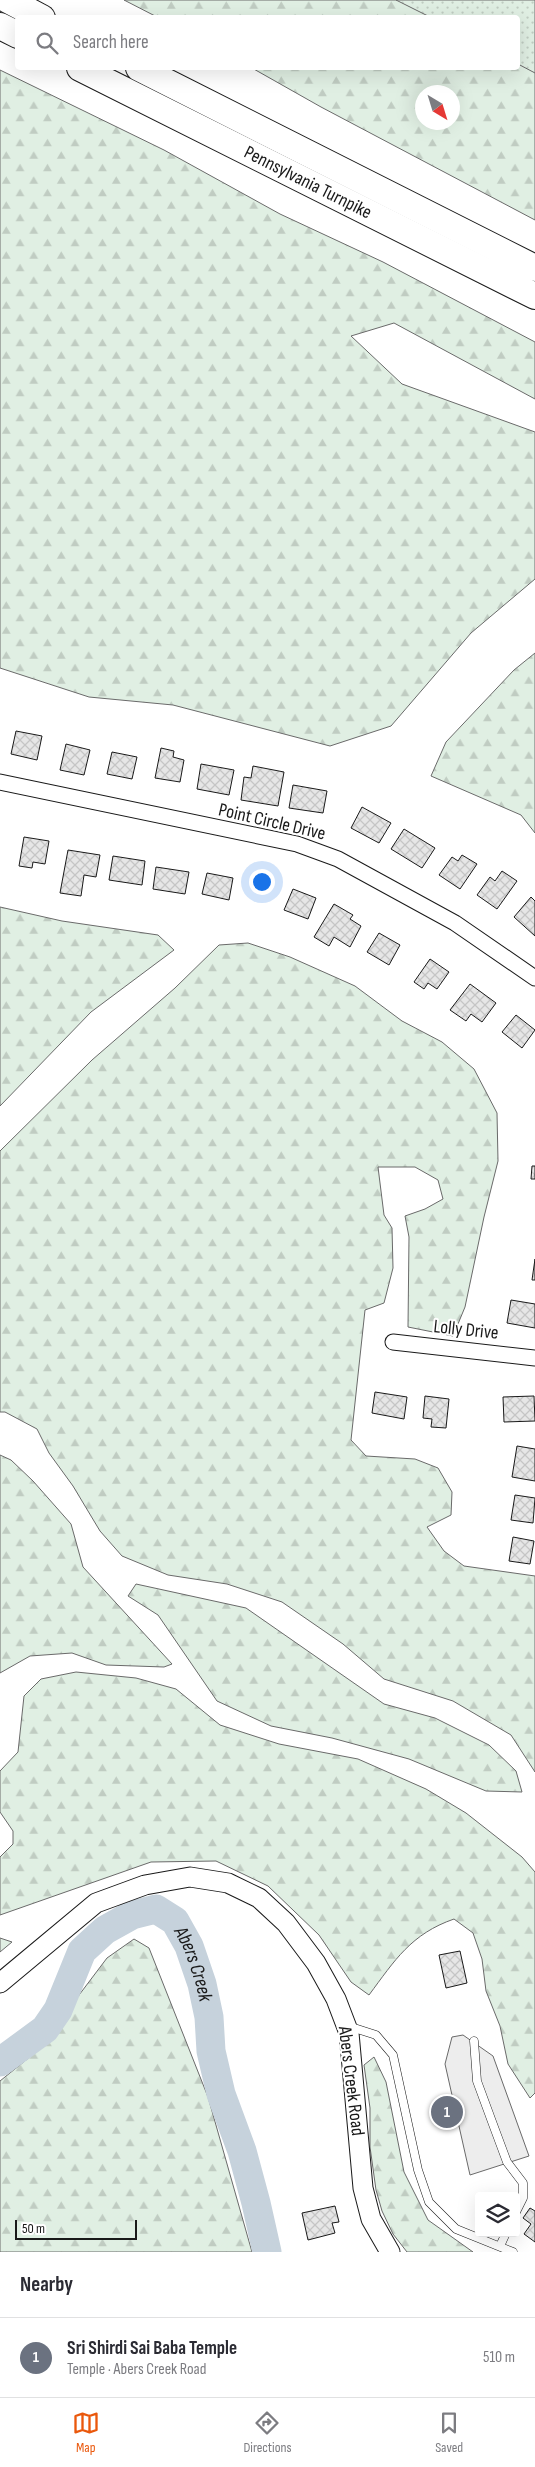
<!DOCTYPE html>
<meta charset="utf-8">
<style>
body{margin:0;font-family:"Sofia Sans Condensed",sans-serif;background:#f2f2f3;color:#2b2b33}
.controls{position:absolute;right:15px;bottom:15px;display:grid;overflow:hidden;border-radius:5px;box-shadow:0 5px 20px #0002}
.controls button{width:45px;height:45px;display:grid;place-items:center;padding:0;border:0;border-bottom:1px solid #e1e1e2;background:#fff;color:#2b2b33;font:25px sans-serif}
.compass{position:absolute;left:415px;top:85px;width:45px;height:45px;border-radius:50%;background:#fff;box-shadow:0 5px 20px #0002;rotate:142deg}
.scale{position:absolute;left:15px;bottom:12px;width:122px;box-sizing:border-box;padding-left:5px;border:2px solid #1a1a1a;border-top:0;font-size:14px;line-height:18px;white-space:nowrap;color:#1a1a1a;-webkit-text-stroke:4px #fff;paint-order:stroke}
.you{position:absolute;left:261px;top:881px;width:18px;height:18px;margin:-12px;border:4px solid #fff;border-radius:50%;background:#1a73e8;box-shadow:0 0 0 8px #1a73e833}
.badge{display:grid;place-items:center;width:32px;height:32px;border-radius:50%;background:#ea580c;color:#fff;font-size:16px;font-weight:700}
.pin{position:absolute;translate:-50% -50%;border:2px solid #fff;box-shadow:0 1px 5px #0006}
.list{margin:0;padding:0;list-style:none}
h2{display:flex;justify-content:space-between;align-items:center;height:65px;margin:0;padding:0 20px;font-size:21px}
h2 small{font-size:16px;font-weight:400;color:#7c7c81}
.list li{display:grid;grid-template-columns:32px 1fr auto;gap:15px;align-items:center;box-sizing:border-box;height:80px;padding:0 20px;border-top:1px solid #e1e1e2}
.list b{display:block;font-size:19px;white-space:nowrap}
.list p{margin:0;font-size:16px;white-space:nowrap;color:#7c7c81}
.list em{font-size:16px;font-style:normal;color:#7c7c81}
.icon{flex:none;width:28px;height:28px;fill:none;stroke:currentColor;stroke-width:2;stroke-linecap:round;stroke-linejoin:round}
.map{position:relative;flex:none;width:535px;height:2252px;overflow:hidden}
.search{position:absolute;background:#fff;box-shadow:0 5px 20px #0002;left:15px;right:15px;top:15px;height:55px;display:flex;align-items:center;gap:12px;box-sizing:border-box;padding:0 18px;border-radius:5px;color:#7c7c81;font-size:19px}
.sheet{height:145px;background:#fff}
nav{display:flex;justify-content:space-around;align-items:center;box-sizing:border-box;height:70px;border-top:1px solid #e1e1e2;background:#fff;font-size:14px;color:#7c7c81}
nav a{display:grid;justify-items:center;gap:2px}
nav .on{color:#ea580c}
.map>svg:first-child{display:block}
</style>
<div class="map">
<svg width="535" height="2252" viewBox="0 0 535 2252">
<defs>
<pattern id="forest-firs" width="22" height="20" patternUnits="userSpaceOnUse" patternTransform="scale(1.25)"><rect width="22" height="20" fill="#e0efe3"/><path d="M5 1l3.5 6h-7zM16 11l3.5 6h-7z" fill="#c0ccc2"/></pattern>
<pattern id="park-dots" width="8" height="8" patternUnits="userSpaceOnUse" patternTransform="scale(1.25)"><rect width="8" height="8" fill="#e0efe3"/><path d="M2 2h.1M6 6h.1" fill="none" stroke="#c0ccc2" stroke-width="1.8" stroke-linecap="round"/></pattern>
<pattern id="building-cross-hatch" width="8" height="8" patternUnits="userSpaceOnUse" patternTransform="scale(1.25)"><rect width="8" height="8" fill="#e6e6e6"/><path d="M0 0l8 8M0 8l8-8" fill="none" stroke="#c5c5c5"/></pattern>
</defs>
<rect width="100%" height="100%" fill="#fff"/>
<g fill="url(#forest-firs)" stroke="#6a6a6a" fill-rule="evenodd">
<path d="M124,0h411v220l-214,-113 -69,-39h266v-50h-359zM422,92h30v30h-30z"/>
<path d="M0,70l164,80 116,64 103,48 152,80v57l-141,-76 -43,13 51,48 133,48v147l-64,54 -80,93 -61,20 -157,-41 -84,-8 -89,-29z"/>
<path d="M535,653v180l-14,-18 -90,-39 15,-34 68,-72z"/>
<path d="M0,907l62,14 96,14 16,15 -83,62 -91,94z"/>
<path d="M248,943l42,14 65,29 47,35 40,21 32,27 23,44 1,48 -14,56 -19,90 -12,29 -45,-9 1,-90 -4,-21 20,-7 18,-10 -5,-19 -23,-13h-37l6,48 8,13 1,40 -9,35 -19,7 -14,130 15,16 49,3 23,9 14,24 -1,23 -24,12 17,24 20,15 71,10v196l-24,-37 -58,-34 -69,-22 -41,-35 -61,-42 -55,-18 -59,-9 -46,-19 -22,-25 -27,-45 -24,-33 -12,-24 -32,-17h-5v-261l92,-91 83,-72 44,-43z"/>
<path d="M0,1455l11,5 22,21 38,43 12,43 89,97 -8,3 -58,-2 -34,-12 -42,3 -30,17z"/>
<path d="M136,1584l110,24 138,96 51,14 54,27 27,26 6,21 -36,-1 -77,-32 -77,-21 -61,-12 -54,-25 -59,-86 -30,-19z"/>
<path d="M76,1672l60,6 40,11 44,36 59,19 79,15 68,30 40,24 56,44 13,15v221l-5,5 -22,-34 -8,-38 -14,-35 -4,-32 -9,-26 -19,-14c-43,15 -59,41 -85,76l-18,-13 -32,-47 -51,-49 -52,-25 -65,1 -151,53v-58l13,-13v-13l-13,-19v-41l18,-19 6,-56 17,-17z"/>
<path d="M0,1938l12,4 -12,10z"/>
<path d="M134,1939l15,9 59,149 44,155h-252v-171l36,-29 71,-94z"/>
<path d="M374,2057l12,25 18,90 24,48 45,32h-66l-14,-18 -11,-23 -6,-21 -6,-43v-39l-6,-43z"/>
</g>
<path fill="url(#park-dots)" stroke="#6a6a6a" d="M396,0h139v73l-17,-9v-46l-88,-1z"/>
<path fill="#ededed" stroke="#6a6a6a" d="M463,2035l30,21 36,100 -59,19 -25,-111 7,-27z"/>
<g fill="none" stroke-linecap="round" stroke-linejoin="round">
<path stroke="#c6d2dc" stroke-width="29" id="s1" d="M0,2062l45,-33 13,-19 24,-59 23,-21 27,-15 24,-6 19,12 14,25 13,38 7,33 2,34 10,43 21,57 14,52 11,49"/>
</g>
<g fill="url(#building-cross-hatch)" stroke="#1a1a1a">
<path d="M16,731l26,5 -5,24 -26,-6z"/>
<path d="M66,744l24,6 -6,25 -24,-5z"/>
<path d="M161,748l13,3 -1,6 11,3 -4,22 -25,-4z"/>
<path d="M112,752l25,5 -5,22 -25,-5z"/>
<path d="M201,764l33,6 -5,25 -32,-6z"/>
<path d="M253,766l31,6 -6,34 -37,-6 3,-23 7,1z"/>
<path d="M293,785l34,6 -4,22 -34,-5z"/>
<path d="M362,807l29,16 -12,20 -28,-15z"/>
<path d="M404,829l31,19 -13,20 -31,-19z"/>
<path d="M24,837l25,4 -4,23 -12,-2 -1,6 -13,-2z"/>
<path d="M68,850l32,5 -4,22 -12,-2 -3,21 -21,-3z"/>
<path d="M462,855l15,9 -17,25 -21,-14 13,-18 6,4z"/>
<path d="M113,856l32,5 -3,24 -33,-5z"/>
<path d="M156,867l33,5 -4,22 -32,-5z"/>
<path d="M502,871l15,10 -20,28 -20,-14 13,-18 5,4z"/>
<path d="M207,873l26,5 -4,22 -27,-6z"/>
<path d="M293,889l23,9 -8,21 -24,-9z"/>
<path d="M531,897l4,4v35l-21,-19z"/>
<path d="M334,904l19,11 -3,4 11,7 -11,21 -16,-10 -5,9 -15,-9z"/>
<path d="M379,933l21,12 -11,20 -22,-13z"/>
<path d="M430,959l19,13 -12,17 -9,-6 -4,6 -10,-7z"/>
<path d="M470,984l26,19 -14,19 -11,-8 -5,7 -16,-11z"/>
<path d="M516,1015l19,15 -13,18 -20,-16z"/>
<path d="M532,1166h3v13h-4z"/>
<path d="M535,1259v21h-3z"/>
<path d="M511,1300l24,4v24l-28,-5z"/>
<path d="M375,1392l32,5 -3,22 -32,-6z"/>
<path d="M425,1396l24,3 -3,29 -15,-1 1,-8 -9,-1z"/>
<path d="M534,1396l1,25 -31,1 -1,-25z"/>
<path d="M517,1446l18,3v32l-23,-4z"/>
<path d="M515,1495l20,3 -2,25 -22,-3z"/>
<path d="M513,1537l21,4 -4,23 -21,-3z"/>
<path d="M460,1951l7,32 -21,5 -7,-33z"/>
<path d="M335,2206l4,16 -7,1 3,10 -27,7 -6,-27z"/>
<path d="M530,2208l5,3v31l-11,-8 7,-10 -8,-6z"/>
</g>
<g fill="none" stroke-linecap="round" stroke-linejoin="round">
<defs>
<g id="service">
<path d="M348,2026l28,9 17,20 25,115 11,32 27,27 57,23"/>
<path d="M474,2041l3,40 14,38 16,43 16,21v15l-7,14"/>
<path d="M500,2246l6,-13"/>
</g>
<g id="minor">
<path d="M0,782l297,62 41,15 117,64 80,55"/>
<path d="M393,1342l142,16"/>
</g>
<path id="tertiary" d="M0,1983l96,-80 49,-18 45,-8 38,6 31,15 27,25 30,40 20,36 13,34 14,155 8,31 19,33"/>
<g id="motorway">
<path d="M8,0l34,18"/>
<path d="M0,26l18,9"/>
<path id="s2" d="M80,68l455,228"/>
<path d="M139,68l396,200"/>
</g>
</defs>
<use href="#service" stroke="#1a1a1a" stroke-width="9"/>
<use href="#minor" stroke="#1a1a1a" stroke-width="17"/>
<use href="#tertiary" stroke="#1a1a1a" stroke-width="21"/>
<use href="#motorway" stroke="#1a1a1a" stroke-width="28"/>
<use href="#service" stroke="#fff" stroke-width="8"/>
<use href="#minor" stroke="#fff" stroke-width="15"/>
<use href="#tertiary" stroke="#fff" stroke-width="19"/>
<use href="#motorway" stroke="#fff" stroke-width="26"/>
</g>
<g text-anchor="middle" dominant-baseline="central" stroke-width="4" stroke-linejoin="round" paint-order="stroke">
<g font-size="19" fill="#1a1a1a" stroke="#fff">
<text stroke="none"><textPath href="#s2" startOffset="255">Pennsylvania Turnpike</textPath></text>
<text transform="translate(272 822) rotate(13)">Point Circle Drive</text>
<text transform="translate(466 1330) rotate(6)">Lolly Drive</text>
<text transform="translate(351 2081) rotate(83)">Abers Creek Road</text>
</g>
<g font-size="20" font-style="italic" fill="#1a1a1a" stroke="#fff">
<text stroke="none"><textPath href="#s1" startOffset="299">Abers Creek</textPath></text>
</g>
</g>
</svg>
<div class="controls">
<button><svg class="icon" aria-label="layers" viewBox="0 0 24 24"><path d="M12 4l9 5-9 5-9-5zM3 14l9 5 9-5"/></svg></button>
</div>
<svg class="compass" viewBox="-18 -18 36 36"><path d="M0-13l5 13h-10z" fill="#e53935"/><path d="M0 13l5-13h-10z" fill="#7c7c81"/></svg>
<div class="scale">50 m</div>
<div class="you"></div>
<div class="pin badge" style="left:447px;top:2112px;background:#6b7280">1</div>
<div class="search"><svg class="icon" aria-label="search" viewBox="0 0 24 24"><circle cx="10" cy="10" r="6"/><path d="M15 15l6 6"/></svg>Search here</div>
</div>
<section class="sheet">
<h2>Nearby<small></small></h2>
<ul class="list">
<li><span class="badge" style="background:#6b7280">1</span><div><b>Sri Shirdi Sai Baba Temple</b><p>Temple · Abers Creek Road</p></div><em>510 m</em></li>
</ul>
</section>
<nav>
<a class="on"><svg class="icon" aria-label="map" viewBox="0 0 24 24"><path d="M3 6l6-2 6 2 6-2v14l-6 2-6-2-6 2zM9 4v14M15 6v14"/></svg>Map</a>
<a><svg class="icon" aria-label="directions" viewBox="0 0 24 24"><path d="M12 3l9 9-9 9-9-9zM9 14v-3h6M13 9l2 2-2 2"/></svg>Directions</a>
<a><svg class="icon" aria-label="saved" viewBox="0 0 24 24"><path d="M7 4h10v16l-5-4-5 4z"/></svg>Saved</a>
</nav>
